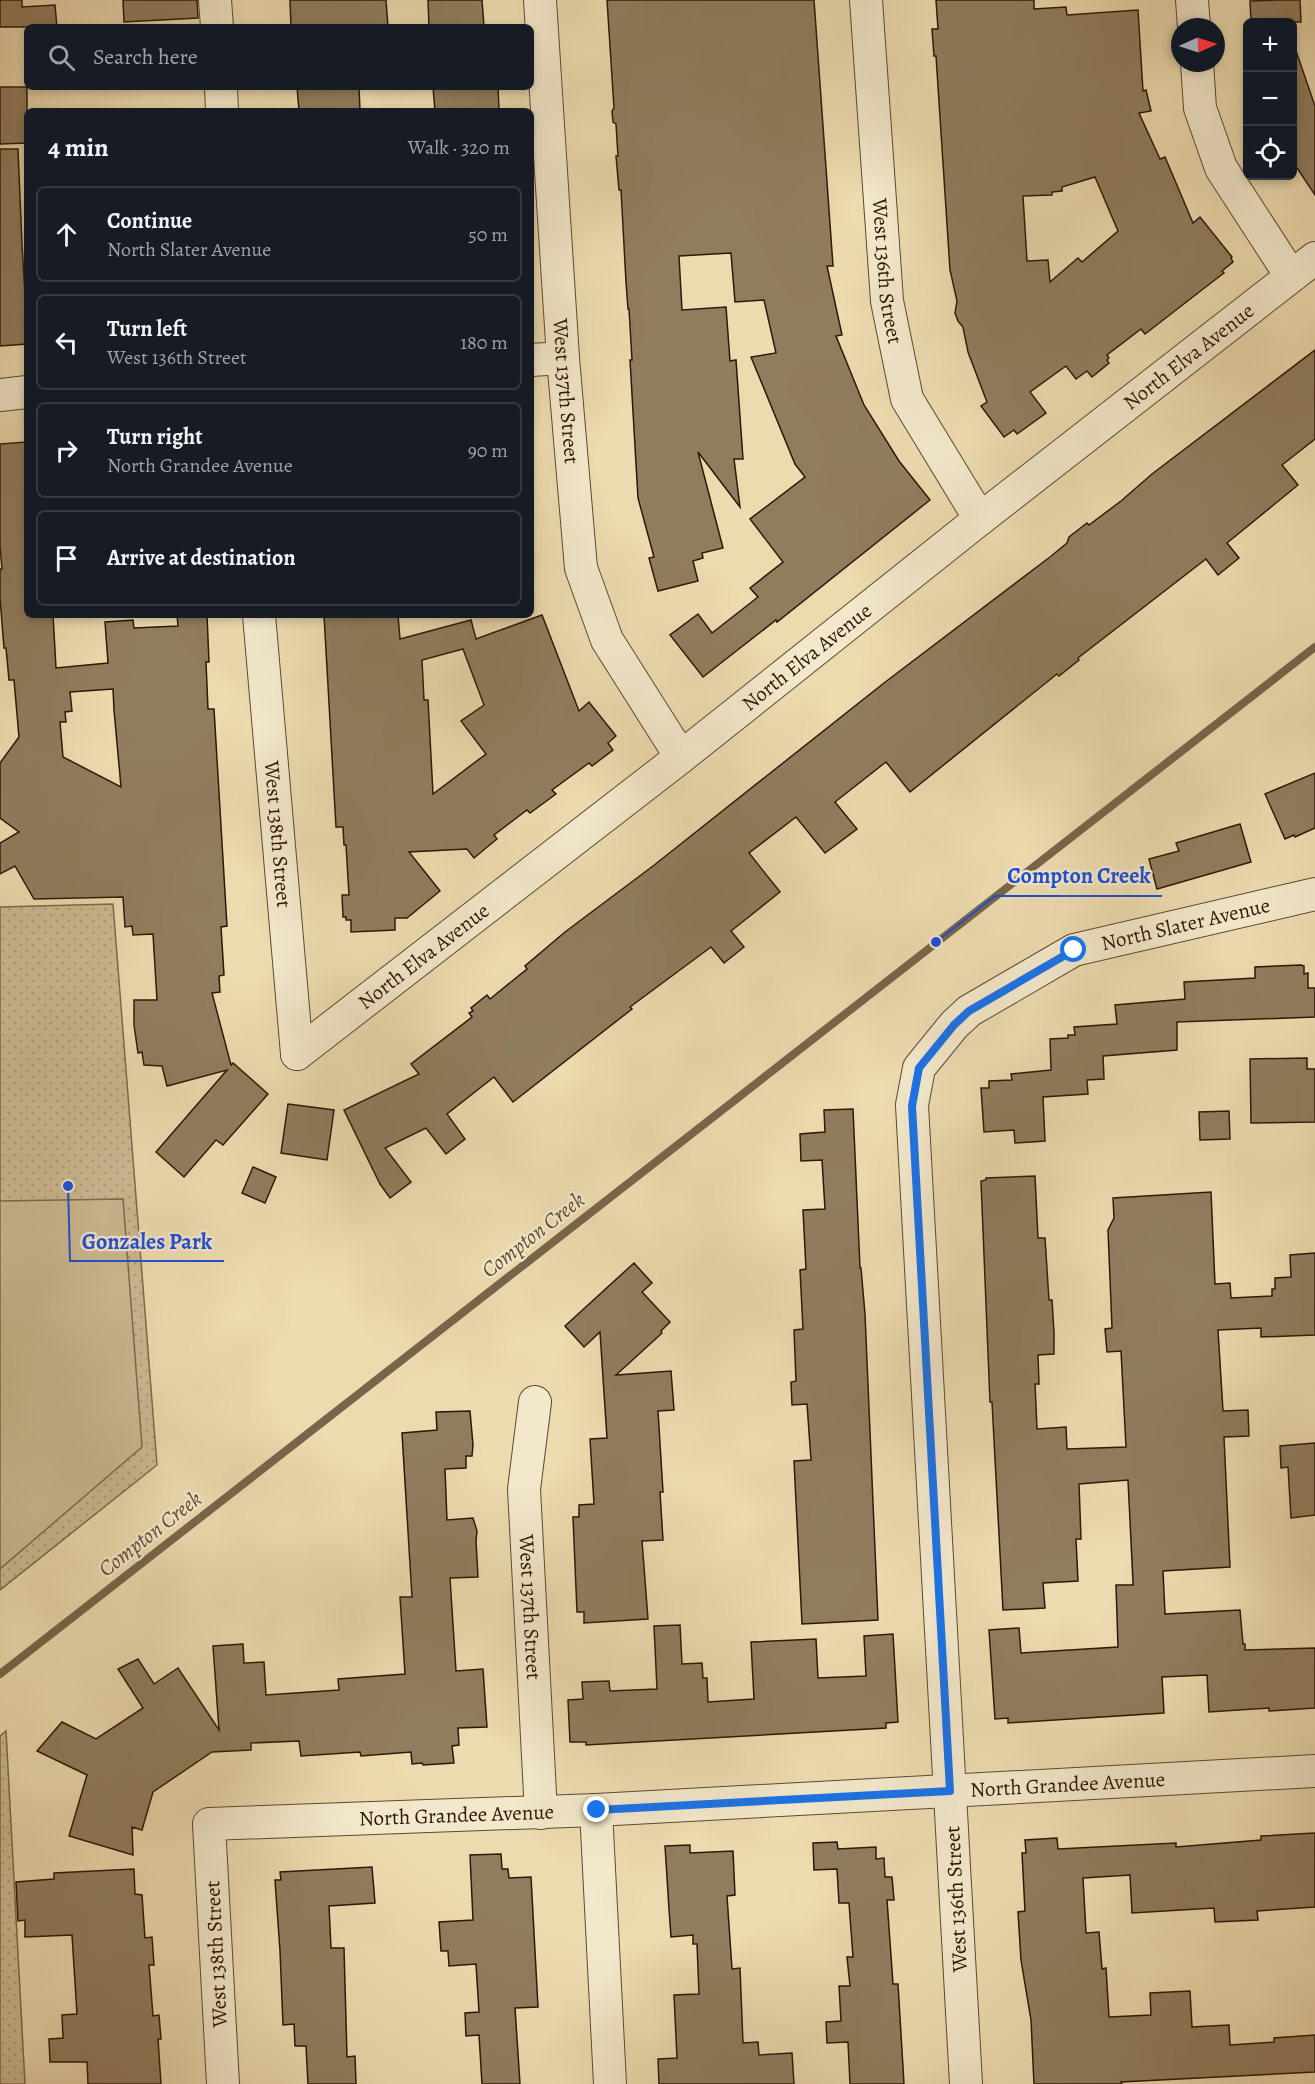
<!DOCTYPE html>
<meta charset="utf-8">
<style>
body{margin:0;font-family:Alegreya,serif;background:#242831;color:#f1f3f6}
.controls{position:absolute;right:18px;top:18px;display:grid;overflow:hidden;border-radius:9px;box-shadow:0 3px 9px #0003}
.controls button{width:54px;height:54px;display:grid;place-items:center;padding:0;border:0;border-bottom:2px solid #363941;background:#171b24;color:#f1f3f6;font:30px sans-serif}
.compass{position:absolute;left:1171px;top:18px;width:54px;height:54px;border-radius:50%;background:#171b24;box-shadow:0 3px 9px #0003;rotate:87deg}
.stop{position:absolute;width:18px;height:18px;margin:-14px;border:4px solid #1a73e8;border-radius:50%;background:#fff}
.stop.end{background:#1a73e8;border-color:#fff;box-shadow:0 2px 6px #0008}
.list{margin:0;padding:0;list-style:none}
h2{display:flex;justify-content:space-between;align-items:center;height:78px;margin:0;padding:0 24px;font-size:26px}
h2 small{font-size:20px;font-weight:400;color:#9ea1a6}
.list li{display:grid;grid-template-columns:39px 1fr auto;gap:18px;align-items:center;box-sizing:border-box;height:96px;margin:0 12px 12px;padding:0 12px;border:2px solid #363941;border-radius:9px}
.list b{display:block;font-size:22px;white-space:nowrap}
.list p{margin:0;font-size:20px;white-space:nowrap;color:#9ea1a6}
.list em{font-size:20px;font-style:normal;color:#9ea1a6}
.icon{flex:none;width:33px;height:33px;fill:none;stroke:currentColor;stroke-width:2;stroke-linecap:round;stroke-linejoin:round}
.map{position:relative;flex:none;width:1315px;height:2084px;overflow:hidden}
.search{position:absolute;background:#171b24;box-shadow:0 3px 9px #0003;left:24px;top:24px;width:510px;height:66px;display:flex;align-items:center;gap:15px;box-sizing:border-box;padding:0 21px;border-radius:9px;color:#9ea1a6;font-size:22px}
.panel{position:absolute;background:#171b24;box-shadow:0 3px 9px #0003;left:24px;top:108px;width:510px;height:510px;border-radius:9px}
.map>svg:first-child{display:block}
</style>
<div class="map">
<svg width="1315" height="2084" viewBox="0 0 1315 2084">
<defs>
<pattern id="park-dots" width="8" height="8" patternUnits="userSpaceOnUse" patternTransform="scale(1.5)"><rect width="8" height="8" fill="#cbba92"/><path d="M2 2h.1M6 6h.1" fill="none" stroke="#ae9f7c" stroke-width="1.8" stroke-linecap="round"/></pattern>
</defs>
<rect width="100%" height="100%" fill="#ecdbaf"/>
<filter id="stains"><feTurbulence type="fractalNoise" baseFrequency=".00333" numOctaves="4"/><feColorMatrix values="0 0 0 0 .2 0 0 0 0 .09 0 0 0 0 .02 0 0 0 .5 -.17"/></filter>
<radialGradient id="worn" r=".72"><stop offset=".6" stop-color="#630" stop-opacity="0"/><stop offset="1" stop-color="#630" stop-opacity=".3"/></radialGradient>
<g fill="url(#park-dots)" stroke="#7c694c" stroke-width="1.5">
<path d="M113,904l44,561 -157,125v-683z"/>
<path d="M6,1731l19,353h-25v-348z"/>
</g>
<path fill="#cbba92" stroke="#7c694c" stroke-width="1.5" d="M123,1199l19,248 -142,122v-368z"/>
<g fill="none" stroke-linecap="round" stroke-linejoin="round">
<path stroke="#78654a" stroke-width="8" d="M0,1674l1315,-1027"/>
</g>
<g fill="#907d5e" stroke="#2c1807" stroke-width="1.5" fill-rule="evenodd">
<path d="M0,0h22v7l33,-2 2,22h-57z"/>
<path d="M123,0h74l1,18 -74,4z"/>
<path d="M290,0h96l2,27h-97z"/>
<path d="M428,0h54l2,27h-55z"/>
<path d="M607,0h207l19,266h-6l15,69 -6,1 28,69 35,56 31,39 -153,122 -1,-2 -73,57 -33,-42 28,-21 14,19 46,-36 -8,-9 33,-26 -33,-43 55,-42 -10,-13 -44,-107 25,-4 -12,-53 -29,2 -4,-49 -52,3 3,54 44,-3 4,54 6,-1 7,99h-9l6,48 -42,-55 25,96 -21,5 1,5 -10,3 5,20 -40,10 -9,-33 5,-1 -16,-59 -8,-138h2l-3,-51h-1l-2,-27 -5,-92h-2l-3,-34h2l-2,-32 -3,-2 -1,-11 2,-3z"/>
<path d="M936,0h98v9l32,-2 1,8 71,-5 5,81 3,-1 5,21 -12,2 21,46 5,-2 28,66 7,-6 32,40 -1,1 2,4 -11,9 2,2 -17,13 -62,48 -4,-5 -34,26 2,3 -2,2 2,3 -17,14 -5,-6 -11,8 -10,-13 -36,26 16,21 -29,21 -3,-4 -10,7 -23,-31 6,-4 -19,-50 -5,-25 -5,-6 -3,-8 2,-12 -7,-31 -14,-214h-2l-2,-27h6zM1095,177l23,54 -36,31 -4,-4 -28,24 -2,-22 -21,1 -4,-65 29,-1v-3l10,-1v-4z"/>
<path d="M1278,0h22l1,22h-50l-1,-21z"/>
<path d="M1296,51l19,55v89l-22,-33v-110z"/>
<path d="M0,87h27v56l-27,1z"/>
<path d="M297,87h62l1,24h-61z"/>
<path d="M433,87h65l1,22h-2v2h-62z"/>
<path d="M0,149h18l4,95 3,49h2v51l-27,2z"/>
<path d="M1315,350v89l-33,26 16,20 -71,58 12,15 -21,17 -12,-16 -128,99 1,2 -20,16 -2,-2 -147,118 -24,-30 -51,40 22,27 -32,24 -29,-36 -47,36 31,39 -49,39 13,16 -20,16 -13,-16 -81,60 2,2 -119,93 -19,-25 -47,37 18,25 -19,15 -20,-26 -41,20 26,34 -21,16 -10,-14 -36,-74 75,-36 -8,-10 61,-47 -3,-4 4,-2 -2,-3 16,-13 3,4 37,-30 -2,-3 40,-34 88,-66 231,-183 166,-126 17,-14 2,-6 18,-14 2,2 32,-24 31,-27z"/>
<path d="M27,442v173h26l3,53 52,-5 -3,-41 28,-2 1,8 44,-2 -1,-11h30l2,47h-3l2,47h6l13,217 -6,1 3,48 -5,1 1,16 -8,1 19,72 2,-2 35,31 -45,51 -7,-5 -32,37 -28,-25 71,-82 -60,16 -5,-20 -18,-1 -2,-13 -4,1 -4,-28v-25h23l-4,-66 -20,1 -1,-9 -7,1 -2,-30 -89,2 -19,-33 -15,8v-31l19,-11 -19,-14v-55l19,-26 -5,-57h-5l-3,-32h-2l-4,-50v-29h2l-2,-23v-102zM113,689l1,21 7,77 -58,-30 -3,-35h6l-1,-10 7,-1 -2,-19z"/>
<path d="M324,615h74l2,24 71,-19 5,19 66,-24 37,96 10,-9 27,34 -8,7 5,7 -21,16 -3,-3 -37,27 4,4 -26,19 -3,-3 -33,25 3,4 -23,19 -7,-9 -58,3 31,39 -33,27h-12v12l-44,2v-12h-5v-3h-3l-1,-22h7l-3,-50h-2l-1,-18h-7zM463,649l21,56 -23,16 25,33 -53,40 -5,-94h-4l-2,-40z"/>
<path d="M1315,773v55l-20,9 -1,-2 -9,4 -20,-45z"/>
<path d="M1240,824l11,38 -94,27 -8,-30 30,-8 -3,-8z"/>
<path d="M1301,965l3,1v8l4,-1v15h7v29l-138,5v28l-74,6 1,23 -17,1 1,14 -45,3 2,44 -30,2 -1,-13 -30,2 -3,-44h8v-7l23,-1 -1,-6 40,-4 -1,-31 18,-1v-3h7l-1,-8 43,-3 -2,-19 70,-6 -1,-17 71,-4v-11z"/>
<path d="M1307,1058v11h8v53l-64,1 -1,-64z"/>
<path d="M288,1104l46,6 -7,50 -46,-7z"/>
<path d="M853,1109l7,159h1l4,46 13,306 -76,4 -8,-163 17,-1 -4,-56 -15,1 -1,-23 5,-1 -2,-51 9,-1 -3,-59 6,-1 -3,-59 22,-1 -3,-49 -21,1 -1,-27 25,-2 -1,-22z"/>
<path d="M1229,1111l1,28 -30,1 -1,-28z"/>
<path d="M253,1167l23,10 -11,26 -23,-10z"/>
<path d="M1035,1176l3,62h7l4,62h3l2,33v21l-16,1 1,29h-4l2,45 29,-2 1,22 59,-2 -5,-96 -14,1 -2,-23 7,-1 -4,-98 6,-12 -1,-20 98,-6 4,92 15,-1 1,15 41,-2v-7h3v-11l16,-1 -1,-22 25,-2v82l-54,2v-9l-43,2 5,81 25,-1 1,26 -25,1 6,130 -67,4 2,43 75,-4 3,34h2v6l70,-2v60l-46,3v-3l-60,4 -2,-37 -45,2 2,36 -156,10v-5l-13,1 -6,-89 30,-2 2,25 97,-6 -2,-62h17v-3l-5,-102 -49,4 2,55h-5l2,42 -35,2 2,25 -42,2 -11,-208h-2l-9,-221 5,-1v-2z"/>
<path d="M634,1263l18,20 -10,9 28,30 -9,9 1,2 -46,42 55,-4 3,39 -16,1 5,81h-3l3,48 -21,1 6,78 -64,4v-11h-7l-4,-95h6v-12l15,-1 -4,-65 17,-1 -7,-106 -16,15 -19,-21z"/>
<path d="M470,1411l3,34 -1,11h-6v12l-21,1 2,51 26,-2 4,13 -1,10 2,36 -28,1 6,93 27,-2 4,58 -29,1 1,17 -7,1 2,17 -31,2 -1,-2 -10,1 -1,-12 -50,4 -1,-4 -59,4 -2,-15 -48,2v7l-39,2 -59,40 -11,38 -10,-3 1,28 -64,-19 18,-61 -50,-24 25,-29 34,17 47,-31 -25,-39 20,-10 16,25 24,-16 41,62 -6,-84 30,-2 1,19 20,-1 2,33 73,-5 -1,-11 67,-5 -5,-77h12l-10,-164 35,-3 -1,-18z"/>
<path d="M1315,1443v72l-24,3 -3,-51 -7,1 -1,-22z"/>
<path d="M680,1625l2,39 20,-1 1,15h4l1,24 46,-3 -3,-57 65,-3 2,39 48,-2 -2,-40 29,-2 5,88 -12,1v5l-300,17v-3h-16l-2,-42 15,-1 -1,-17 27,-1 1,10 47,-2 -3,-63z"/>
<path d="M1315,1833v74l-58,4 1,9 -43,2 -1,-14 -82,5 -2,-38 -47,3 3,55 13,-1 3,37 4,-1 3,49 42,-2 -1,-22 40,-2 2,36 37,-2 1,20 44,-3v-4l41,-3v37l-194,10 1,2h-88l-3,-64 -10,-60 -3,-48 7,-1 -3,-58h4l-1,-13 32,-2 1,11 118,-6v4l85,-7v-4z"/>
<path d="M837,1842l1,7 38,-2v12l8,-1 1,19h7l2,23h-7l6,84h5l6,100h-54l-2,-42 -21,1 -1,-21 15,-1 -2,-35h11l-3,-29h6l-4,-54h-10l-2,-34 -23,1 -1,-27z"/>
<path d="M690,1845v8l43,-2 2,44 -8,1 5,73 8,-1 3,75 15,-1 1,13 33,-2 2,31h-135l-1,-25 19,-1 -3,-63 25,-1 -2,-50h-4v-9l-22,2 -2,-28 -4,-63z"/>
<path d="M501,1854l1,15h6l1,9 22,-1 7,130 -23,1 5,76h-38l-3,-49 -13,1 -1,-23 14,-1 -3,-48 -27,2 -1,-15h-7l-2,-29 34,-2 -3,-65z"/>
<path d="M372,1867l3,36 -46,3 2,42h13l3,109 8,-1 1,28h-48l-2,-38h-11l-1,-22 -11,1 -3,-74 -5,-71h6l-1,-8z"/>
<path d="M134,1869l1,25 7,1 3,43 7,-1 2,28h-5l4,51 6,-1 2,24h-3l3,45h-73l-1,-22h-37l-1,-23 14,-1 -1,-23 15,-1 -5,-79 -47,2v-17l-7,1 -2,-39 38,-3v-6z"/>
</g>
<g fill="none" stroke-linecap="round" stroke-linejoin="round">
<defs>
<g id="street">
<path d="M215,0l2,27"/>
<path id="s1" d="M540,0l23,358 18,210 26,72 74,117"/>
<path id="s2" d="M866,0l21,301 20,98 73,120"/>
<path d="M1192,0l2,27"/>
<path d="M1197,63l3,45 21,60 70,108"/>
<path d="M221,87l1,24"/>
<path d="M531,360l32,-2"/>
<path d="M0,395l27,-3"/>
<path id="s3" d="M259,615l38,439"/>
<path id="s4" d="M297,1054l384,-297 299,-238 335,-261"/>
<path id="s5" d="M535,1402l-11,87 17,324"/>
<path d="M596,1810l14,274"/>
<path id="s6" d="M223,2084l-14,-260 387,-14 719,-39"/>
<path id="s7" d="M966,2084l-54,-979 7,-37 35,-43 15,-14 105,-61 241,-56"/>
</g>
</defs>
<use href="#street" stroke="#5c4931" stroke-width="34"/>
<use href="#street" stroke="#f3e8cb" stroke-width="32"/>
</g>
<g fill="none" stroke-linecap="round" stroke-linejoin="round">
<path stroke="#1a73e8" stroke-width="8" d="M597,1810l353,-19 -38,-685 7,-38 35,-43 15,-14 105,-61"/>
</g>
<g text-anchor="middle" dominant-baseline="central" stroke-width="4.5" stroke-linejoin="round" paint-order="stroke">
<g font-size="21" fill="#2c1807" stroke="#f3e8cb">
<text stroke="none"><textPath href="#s2" startOffset="272">West 136th Street</textPath></text>
<text stroke="none"><textPath href="#s4" startOffset="1132">North Elva Avenue</textPath></text>
<text stroke="none"><textPath href="#s1" startOffset="392">West 137th Street</textPath></text>
<text stroke="none"><textPath href="#s4" startOffset="646">North Elva Avenue</textPath></text>
<text stroke="none"><textPath href="#s3" startOffset="220">West 138th Street</textPath></text>
<text stroke="none"><textPath href="#s7" startOffset="1330">North Slater Avenue</textPath></text>
<text stroke="none"><textPath href="#s4" startOffset="160">North Elva Avenue</textPath></text>
<text stroke="none"><textPath href="#s5" startOffset="206">West 137th Street</textPath></text>
<text stroke="none"><textPath href="#s6" startOffset="1120">North Grandee Avenue</textPath></text>
<text stroke="none"><textPath href="#s6" startOffset="508">North Grandee Avenue</textPath></text>
<text transform="translate(956 1899) rotate(-93)">West 136th Street</text>
<text transform="translate(216 1954) rotate(-93)">West 138th Street</text>
</g>
<g font-size="22" font-style="italic" fill="#5f4c33" stroke="#f3e8cb">
<text transform="translate(533 1235) rotate(-38)">Compton Creek</text>
<text transform="translate(150 1534) rotate(-38)">Compton Creek</text>
</g>
</g>
<path fill="none" stroke="#1d4ed8" stroke-width="2" d="M936 942L995 896H1162M68 1186L70 1261H224"/>
<g fill="#1d4ed8" stroke="#f3e8cb" stroke-width="2">
<circle cx="936" cy="942" r="6"/>
<circle cx="68" cy="1186" r="6"/>
</g>
<g font-size="22" text-anchor="middle" font-weight="bold" fill="#1d4ed8" stroke="#f3e8cb" stroke-width="4.5" stroke-linejoin="round" paint-order="stroke">
<text x="1079" y="883">Compton Creek</text>
<text x="147" y="1249">Gonzales Park</text>
</g>
<rect width="100%" height="100%" filter="url(#stains)"/>
<rect width="100%" height="100%" fill="url(#worn)"/>
</svg>
<div class="controls">
<button>+</button>
<button>−</button>
<button><svg class="icon" aria-label="locate" viewBox="0 0 24 24"><circle cx="12" cy="12" r="6"/><path d="M12 2v4M12 18v4M2 12h4M18 12h4"/></svg></button>
</div>
<svg class="compass" viewBox="-18 -18 36 36"><path d="M0-13l5 13h-10z" fill="#e53935"/><path d="M0 13l5-13h-10z" fill="#9ea1a6"/></svg>
<div class="stop" style="left:1074px;top:950px"></div>
<div class="stop end" style="left:597px;top:1810px"></div>
<div class="search"><svg class="icon" aria-label="search" viewBox="0 0 24 24"><circle cx="10" cy="10" r="6"/><path d="M15 15l6 6"/></svg>Search here</div>
<section class="panel">
<h2>4 min<small>Walk · 320 m</small></h2>
<ul class="list">
<li><svg class="icon" aria-label="ahead" viewBox="0 0 24 24"><path d="M12 20V5M6 11l6-6 6 6"/></svg><div><b>Continue</b><p>North Slater Avenue</p></div><em>50 m</em></li>
<li><svg class="icon" aria-label="left" viewBox="0 0 24 24"><path d="M17 20v-9H6M10 6l-5 5 5 5"/></svg><div><b>Turn left</b><p>West 136th Street</p></div><em>180 m</em></li>
<li><svg class="icon" aria-label="right" viewBox="0 0 24 24"><path d="M7 20v-9h11M14 6l5 5-5 5"/></svg><div><b>Turn right</b><p>North Grandee Avenue</p></div><em>90 m</em></li>
<li><svg class="icon" aria-label="arrive" viewBox="0 0 24 24"><path d="M6 21V4h12l-3 4 3 4H6"/></svg><div><b>Arrive at destination</b></div></li>
</ul>
</section>
</div>
